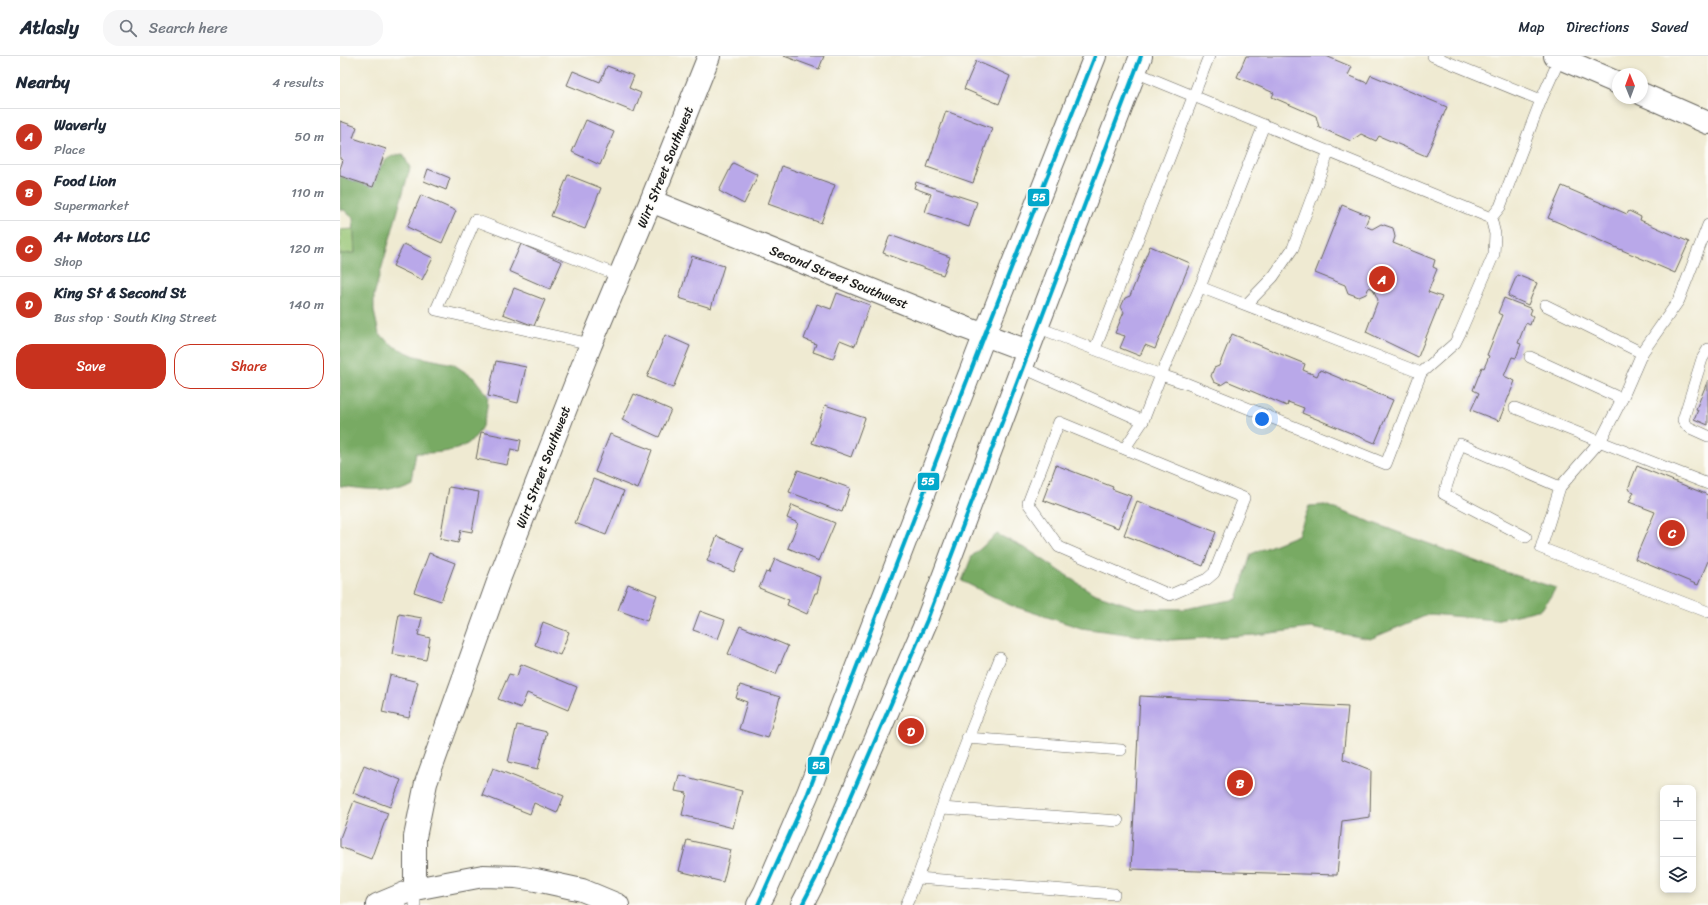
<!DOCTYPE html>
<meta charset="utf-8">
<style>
body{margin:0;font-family:Sriracha,sans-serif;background:#f6f6f7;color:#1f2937}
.controls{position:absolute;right:12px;bottom:12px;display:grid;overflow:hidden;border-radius:8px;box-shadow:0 2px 6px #0003}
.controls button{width:36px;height:36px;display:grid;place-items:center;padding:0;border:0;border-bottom:1px solid #e0e1e3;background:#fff;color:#1f2937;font:20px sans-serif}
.compass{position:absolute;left:1272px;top:12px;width:36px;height:36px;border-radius:50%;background:#fff;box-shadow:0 2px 6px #0003;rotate:359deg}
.you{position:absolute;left:922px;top:363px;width:14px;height:14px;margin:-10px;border:3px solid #fff;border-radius:50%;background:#1a73e8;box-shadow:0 0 0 6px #1a73e833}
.badge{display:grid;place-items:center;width:26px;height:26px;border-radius:50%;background:#c8321e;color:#fff;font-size:13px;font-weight:700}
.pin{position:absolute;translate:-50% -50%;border:2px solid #fff;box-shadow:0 1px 4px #0006}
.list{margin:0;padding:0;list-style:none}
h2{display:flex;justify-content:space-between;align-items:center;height:52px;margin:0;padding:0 16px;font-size:17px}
h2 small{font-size:13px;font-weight:400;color:#747a83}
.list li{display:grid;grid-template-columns:26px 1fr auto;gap:12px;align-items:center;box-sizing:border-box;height:56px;padding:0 16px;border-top:1px solid #e0e1e3}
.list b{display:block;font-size:15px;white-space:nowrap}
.list p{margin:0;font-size:13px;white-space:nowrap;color:#747a83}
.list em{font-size:13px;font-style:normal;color:#747a83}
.actions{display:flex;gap:8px;padding:12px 16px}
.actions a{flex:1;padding:9px 0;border:1px solid #c8321e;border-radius:16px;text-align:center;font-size:14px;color:#c8321e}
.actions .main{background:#c8321e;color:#fff}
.icon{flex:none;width:22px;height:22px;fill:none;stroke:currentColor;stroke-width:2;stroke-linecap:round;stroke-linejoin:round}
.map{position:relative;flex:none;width:1368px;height:849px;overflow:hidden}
header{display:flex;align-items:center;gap:24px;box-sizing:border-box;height:56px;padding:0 20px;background:#fff;border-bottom:1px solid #e0e1e3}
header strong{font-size:19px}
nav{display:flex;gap:22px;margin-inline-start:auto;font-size:14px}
.search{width:280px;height:36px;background:#f6f6f7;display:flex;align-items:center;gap:10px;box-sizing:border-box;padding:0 14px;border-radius:16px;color:#747a83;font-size:15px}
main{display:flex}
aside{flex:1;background:#fff}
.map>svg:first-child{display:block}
</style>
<header>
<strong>Atlasly</strong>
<div class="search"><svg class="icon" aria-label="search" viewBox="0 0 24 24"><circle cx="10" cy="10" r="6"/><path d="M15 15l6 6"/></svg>Search here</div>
<nav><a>Map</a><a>Directions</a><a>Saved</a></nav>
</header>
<main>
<aside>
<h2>Nearby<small>4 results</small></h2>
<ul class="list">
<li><span class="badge">A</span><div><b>Waverly</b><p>Place</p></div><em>50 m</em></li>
<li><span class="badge">B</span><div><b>Food Lion</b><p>Supermarket</p></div><em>110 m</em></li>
<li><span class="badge">C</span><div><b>A+ Motors LLC</b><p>Shop</p></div><em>120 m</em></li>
<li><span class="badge">D</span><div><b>King St &amp; Second St</b><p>Bus stop · South King Street</p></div><em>140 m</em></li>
</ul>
<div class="actions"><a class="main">Save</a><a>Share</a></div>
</aside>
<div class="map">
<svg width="1368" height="849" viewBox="0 0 1368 849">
<rect width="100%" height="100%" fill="#fdfcf7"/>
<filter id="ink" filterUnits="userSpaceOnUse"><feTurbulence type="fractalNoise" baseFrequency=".025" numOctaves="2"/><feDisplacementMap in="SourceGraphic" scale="8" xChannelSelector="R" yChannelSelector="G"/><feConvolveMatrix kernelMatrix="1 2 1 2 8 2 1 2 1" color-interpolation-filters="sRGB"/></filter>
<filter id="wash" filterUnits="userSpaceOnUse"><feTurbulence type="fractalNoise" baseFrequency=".012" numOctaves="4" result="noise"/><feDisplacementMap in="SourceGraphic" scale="16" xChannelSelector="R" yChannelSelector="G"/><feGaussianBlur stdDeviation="0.9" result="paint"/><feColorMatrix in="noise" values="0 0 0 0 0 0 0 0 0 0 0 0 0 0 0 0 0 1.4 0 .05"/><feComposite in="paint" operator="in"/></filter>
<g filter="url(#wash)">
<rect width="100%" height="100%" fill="#efead2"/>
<path fill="#95c472" stroke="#587047" d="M14,173l1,24 -15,1v-24z"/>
<g fill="#78aa64" stroke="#4a6340">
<path d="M63,98l7,14 -36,127v16l5,23 16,13 20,9 38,8 21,14 14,18c-1,8 -1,18 -4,25 -11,32 -39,32 -68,32l-5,27c-26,14 -43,9 -71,6v-232l15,-1 -2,-35 -9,-8h-4v-34l33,11c6,-18 8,-31 30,-33z"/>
<path d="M985,449l177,66 54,17 -14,21 -47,11 -65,-6 -60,25 -59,-11 -56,7 -84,5 -90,-12 -71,-23 -48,-24 10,-25 25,-22 33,17 63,42 44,15 47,1 53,-10 14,-45 47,-19 11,-29z"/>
</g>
<g id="blocks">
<g fill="#b9a8e9">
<path d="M444,0h40l-5,13z"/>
<path d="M906,0h80l26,11 -4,8 19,8 4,-8 76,32 -21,49 -47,-20 -3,5 -15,-7 -10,7 -32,-14 -3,-11 -44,-19 2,-4 -37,-16z"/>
<path d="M636,5l34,15 -11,28 -35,-15z"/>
<path d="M267,10l27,10 -5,12 12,5 -7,19 -67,-27 6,-14 27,11z"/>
<path d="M606,55l46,17 -19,55 -46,-16z"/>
<path d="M246,64l28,12 -14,33 -28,-13z"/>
<path d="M0,65l17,6 -4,11 33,11 -13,38 -33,-11v-7l3,-9 -3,-1z"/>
<path d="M393,107l25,12 -14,29 -25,-13z"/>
<path d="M442,110l53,19 -14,38 -53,-19z"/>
<path d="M88,113l22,9 -4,12 -22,-9z"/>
<path d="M228,119l33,13 -16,41 -34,-13z"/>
<path d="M576,126l61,20 -8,25 -44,-15 6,-18 -17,-6z"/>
<path d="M1222,130l65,28 2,-3 12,6 -1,3 49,22 -14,31 -127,-55z"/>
<path d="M81,139l35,16 -14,32 -35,-16z"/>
<path d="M1002,149l27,11 -4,10 7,3 9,-5 12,4 2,9 -2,6 42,17 -2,7 4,2 -9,23 14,5 -24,60 -52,-25 12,-32 -5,-11 -4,-2 -3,7 -7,3 -11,-4 -3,-8 -30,-12z"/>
<path d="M550,179l60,22 -7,18 -60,-22z"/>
<path d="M64,188l29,14 -11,22 -29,-14z"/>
<path d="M181,188l41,18 -12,27 -41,-18z"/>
<path d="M810,190l40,17 -35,86 -10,-4 -5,11 -20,-8 5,-12 -10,-3 9,-21 -3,-5 4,-9 5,-2z"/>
<path d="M352,200l32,10 -13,42 -32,-10z"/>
<path d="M1177,219l20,8 -9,22 -20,-9z"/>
<path d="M174,232l31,12 -11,26 -31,-12z"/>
<path d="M497,237l33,12 -15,41 -15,-6 -7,19 -20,-7 3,-8 -12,-5 13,-35 14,5z"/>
<path d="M1164,242l28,11 -2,5 3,2 -3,9 -4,-2 -1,2 -7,18 3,1 -5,14 -4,-1 -8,19 11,5 -16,40 -28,-11 8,-17 -6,-3 9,-23 2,1 5,-12 -2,-1 16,-40 -5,-2z"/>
<path d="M892,278l73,30 -2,6 14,6 3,-6 73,30 -18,43 -73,-30 2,-5 -16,-6 -1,4 -60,-25 -6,4 -7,-3 -3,-6 3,-8 5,-2z"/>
<path d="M325,279l25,11 -17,42 -26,-11z"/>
<path d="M156,305l30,6 -8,36 -30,-7z"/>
<path d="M1368,324v45l-14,-6 4,-9 -2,-1z"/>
<path d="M294,338l37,16 -12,27 -37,-17z"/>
<path d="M485,349l40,13 -14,39 -39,-14z"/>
<path d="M141,376l40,8 -2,11 -8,-2 -4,16 -31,-6z"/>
<path d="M270,378l42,16 -14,39 -43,-17z"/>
<path d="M716,409l57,22 -1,2 19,7 -13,32 -75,-28z"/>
<path d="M1297,410l71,29v66l-10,24 -63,-26 20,-47 -26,-10 5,-10 -6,-3z"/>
<path d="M458,414l52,18 -8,24 -53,-20z"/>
<path d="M253,423l31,12 -18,44 -31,-12z"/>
<path d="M109,431l30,5 -7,40 -11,-2 -3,13 -18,-4z"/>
<path d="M797,445l79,31 -13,34 -79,-31z"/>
<path d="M452,449l43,18 -16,38 -31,-13 10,-25 -11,-5z"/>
<path d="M377,480l27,12 -10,24 -27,-11z"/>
<path d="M89,497l26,10 -14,38 -27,-9z"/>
<path d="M435,503l46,18 -4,16h-2l-8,21 -20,-9 2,-5 -30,-12 7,-16 3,1z"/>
<path d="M288,528l29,11 -10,26 -29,-11z"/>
<path d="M360,555l25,9 -7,19 -25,-9z"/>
<path d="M59,558l23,4 -4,17 12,3 -4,22 -34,-6z"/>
<path d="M203,566l26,10 -9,23 -25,-10z"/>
<path d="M400,570l48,20 -12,28 -48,-20z"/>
<path d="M181,608l56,23 -9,23 -41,-17 -6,15 -23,-9 11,-25 8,2z"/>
<path d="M50,619l28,7 -9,36 -27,-6z"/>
<path d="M400,629l40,12 -12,41 -29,-9 8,-27 -11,-4z"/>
<path d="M800,640l208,11 -5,52 28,11 -1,47 -28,4 -5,54 -206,-6z"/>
<path d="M177,669l30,7 -9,37 -30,-7z"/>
<path d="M24,709l37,15 -11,27 -37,-14z"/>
<path d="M153,712l71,28 -7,17 -23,-10 -4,11 -48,-19z"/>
<path d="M339,719l63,16 -9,37 -51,-13 5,-22 -12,-2z"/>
<path d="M14,745l34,12 -17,46 -31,-12v-9z"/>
<path d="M347,784l44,10 -8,32 -44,-11z"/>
</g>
</g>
</g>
<g filter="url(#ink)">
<use href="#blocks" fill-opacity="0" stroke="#66645c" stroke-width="1"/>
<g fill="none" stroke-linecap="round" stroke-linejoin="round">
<defs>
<g id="lane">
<path d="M1093,0l108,44"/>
<path d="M1151,162l9,-11 41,-107 19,-42"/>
<path d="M1368,169l-29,75 -37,53 -20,46 -21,41 -41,47 -19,61 167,64"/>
<path d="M860,231l221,86 34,-30 5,-10 34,-79 1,-20 -4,-16 -227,-93"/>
<path d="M907,248l26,-27 20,-29 36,-97"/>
<path d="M1205,249l97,48"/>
<path d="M697,271l124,48 27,9 198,80 35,-91"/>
<path d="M251,288l-155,-34 39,-90 145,56"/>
<path d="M755,293l114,-293"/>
<path d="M1368,293l-6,10 -19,61 5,7 20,9"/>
<path d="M1190,301l92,42"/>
<path d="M681,311l122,54"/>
<path d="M1175,352l193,76"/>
<path d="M719,366l185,76 -30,75 -7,6 -37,16 -111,-48 -31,-44z"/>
<path d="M785,392l18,-27 18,-46 39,-88 64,-162 -129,-53"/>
<path d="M1186,481l-82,-43 16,-50 100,43"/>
<path d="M627,682l154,12"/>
<path d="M602,752l176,13"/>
<path d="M578,822l196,16"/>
<path d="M75,849v-16"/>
<path d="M566,849c15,-32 24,-65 36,-98 18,-50 38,-99 58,-149"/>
</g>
<g id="street">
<path d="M1215,0l63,27"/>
<path d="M1302,38l66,29"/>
<path d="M311,145l315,127 62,23"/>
<path d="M75,833v-52l11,-54 72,-201 93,-238 60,-143 58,-145"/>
</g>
<path id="secondary" d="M37,849l38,-16 68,-13 33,1 20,3 46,10 36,15"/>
<g id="primary">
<path d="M418,849l7,-13 43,-99 177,-459 110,-278"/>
<path d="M462,849l14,-27 111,-258 101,-269 113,-295"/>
</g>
</defs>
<use href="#lane" stroke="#66645c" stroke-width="12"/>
<use href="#street" stroke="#66645c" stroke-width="24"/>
<use href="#secondary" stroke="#66645c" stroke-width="24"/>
<use href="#primary" stroke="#66645c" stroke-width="24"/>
<use href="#lane" stroke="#fff" stroke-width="11"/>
<use href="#street" stroke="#fff" stroke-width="22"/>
<use href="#secondary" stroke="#fff" stroke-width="22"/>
<use href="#primary" stroke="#fff" stroke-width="22"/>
<defs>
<g id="bus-1">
<path d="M418,849l50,-112 177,-459 110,-278"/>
<path d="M462,849l14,-27 111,-258 214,-564"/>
</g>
</defs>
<use href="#bus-1" stroke="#fdfcf7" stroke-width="7"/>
<use href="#bus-1" stroke="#03a8cb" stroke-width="4"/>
</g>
</g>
<g text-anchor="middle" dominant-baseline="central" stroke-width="3" stroke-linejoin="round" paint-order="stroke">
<g font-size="13" fill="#1c1c1c" stroke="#fdfcf7">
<text transform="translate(325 111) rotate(-68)">Wirt Street Southwest</text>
<text transform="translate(499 221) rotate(22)">Second Street Southwest</text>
<text transform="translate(203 411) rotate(-69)">Wirt Street Southwest</text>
</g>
</g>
<g stroke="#fdfcf7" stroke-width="1.5">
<rect x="687" y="132" width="23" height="19" rx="4" fill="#03a8cb"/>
<rect x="577" y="416" width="23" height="19" rx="4" fill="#03a8cb"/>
<rect x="467" y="700" width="23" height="19" rx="4" fill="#03a8cb"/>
</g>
<g font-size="11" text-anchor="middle" font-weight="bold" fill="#fff">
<text x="699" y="145">55</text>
<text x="588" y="429">55</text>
<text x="479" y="713">55</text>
</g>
</svg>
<div class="controls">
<button>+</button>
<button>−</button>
<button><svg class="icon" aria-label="layers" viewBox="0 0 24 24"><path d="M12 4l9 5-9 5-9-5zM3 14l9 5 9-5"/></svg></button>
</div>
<svg class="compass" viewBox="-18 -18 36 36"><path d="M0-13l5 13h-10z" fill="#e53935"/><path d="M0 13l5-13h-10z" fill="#747a83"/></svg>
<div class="you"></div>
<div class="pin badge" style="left:1042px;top:223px">A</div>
<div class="pin badge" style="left:900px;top:727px">B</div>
<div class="pin badge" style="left:1332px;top:477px">C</div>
<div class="pin badge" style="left:571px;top:675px">D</div>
</div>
</main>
